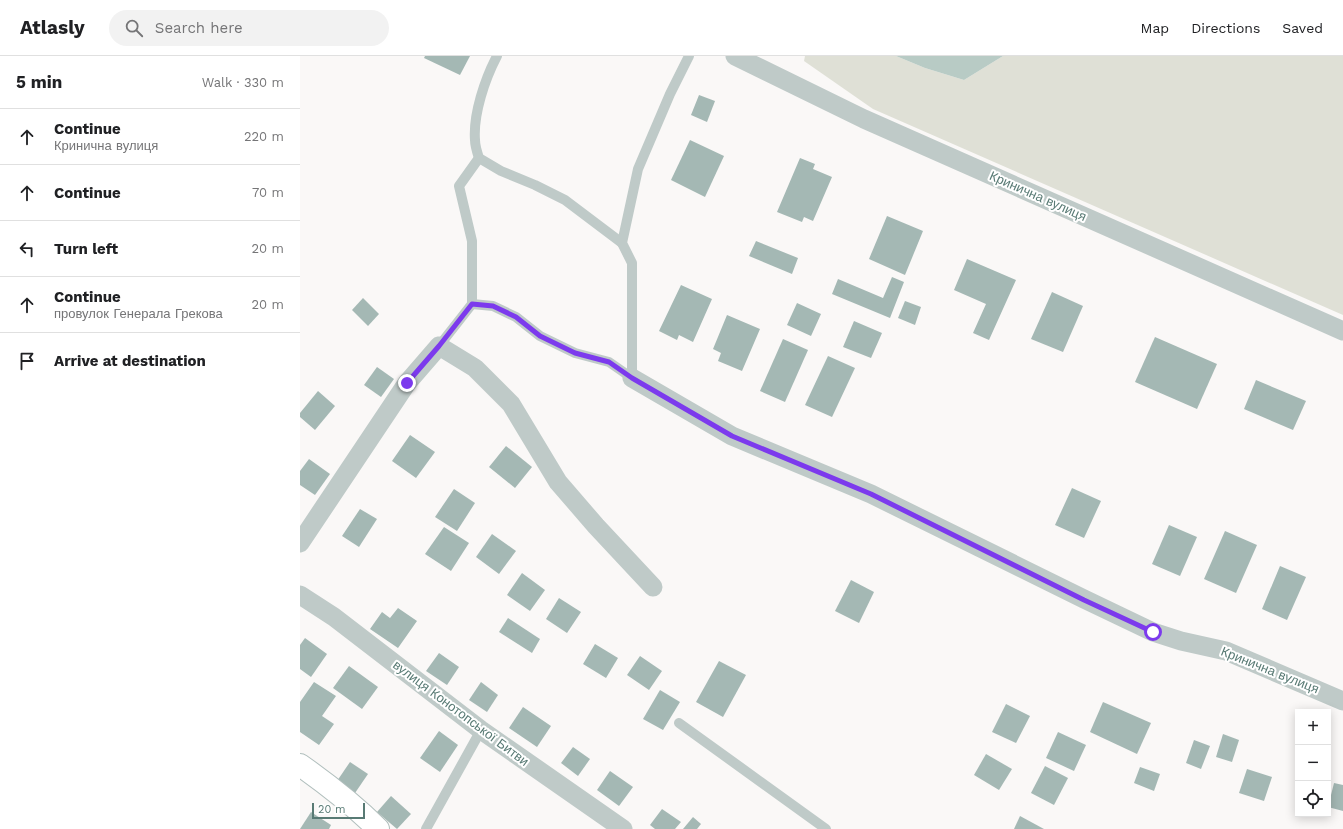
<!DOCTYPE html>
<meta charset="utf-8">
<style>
body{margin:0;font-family:"Work Sans",sans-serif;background:#f2f2f2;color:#202124}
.controls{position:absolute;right:12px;bottom:12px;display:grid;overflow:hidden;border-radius:0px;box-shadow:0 2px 10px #0003}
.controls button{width:36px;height:36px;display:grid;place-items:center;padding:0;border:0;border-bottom:1px solid #e0e0e0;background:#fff;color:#202124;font:20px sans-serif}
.scale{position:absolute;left:12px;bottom:10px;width:53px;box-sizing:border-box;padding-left:4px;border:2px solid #587a74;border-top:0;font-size:11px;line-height:14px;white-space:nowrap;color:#587a74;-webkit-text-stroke:3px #fff;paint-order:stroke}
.stop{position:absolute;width:12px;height:12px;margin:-9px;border:3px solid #7c3aed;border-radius:50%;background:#fff}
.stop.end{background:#7c3aed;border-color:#fff;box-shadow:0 1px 4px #0008}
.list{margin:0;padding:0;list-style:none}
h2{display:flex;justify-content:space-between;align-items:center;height:52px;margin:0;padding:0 16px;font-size:17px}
h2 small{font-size:13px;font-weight:400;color:#757577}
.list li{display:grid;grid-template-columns:26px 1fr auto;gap:12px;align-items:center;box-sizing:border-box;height:56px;padding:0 16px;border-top:1px solid #e0e0e0}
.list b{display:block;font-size:15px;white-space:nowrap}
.list p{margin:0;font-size:13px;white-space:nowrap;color:#757577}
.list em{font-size:13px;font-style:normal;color:#757577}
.icon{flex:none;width:22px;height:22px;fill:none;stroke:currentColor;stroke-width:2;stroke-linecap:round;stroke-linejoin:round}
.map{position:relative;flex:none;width:1043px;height:773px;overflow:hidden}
header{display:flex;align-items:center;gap:24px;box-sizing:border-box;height:56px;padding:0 20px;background:#fff;border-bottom:1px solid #e0e0e0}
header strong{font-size:19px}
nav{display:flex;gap:22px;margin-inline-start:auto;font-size:14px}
.search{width:280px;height:36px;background:#f2f2f2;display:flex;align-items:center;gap:10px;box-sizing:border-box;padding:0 14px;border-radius:22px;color:#757577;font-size:15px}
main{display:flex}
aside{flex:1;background:#fff}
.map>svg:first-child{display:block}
</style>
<header>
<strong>Atlasly</strong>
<div class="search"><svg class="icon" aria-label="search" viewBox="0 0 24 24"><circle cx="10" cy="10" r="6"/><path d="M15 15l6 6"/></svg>Search here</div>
<nav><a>Map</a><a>Directions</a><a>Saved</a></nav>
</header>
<main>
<aside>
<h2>5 min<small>Walk · 330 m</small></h2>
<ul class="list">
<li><svg class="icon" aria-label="ahead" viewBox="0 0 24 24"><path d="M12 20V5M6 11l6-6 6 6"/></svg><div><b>Continue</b><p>Кринична вулиця</p></div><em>220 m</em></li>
<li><svg class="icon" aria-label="ahead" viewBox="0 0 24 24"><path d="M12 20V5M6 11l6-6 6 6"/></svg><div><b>Continue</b></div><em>70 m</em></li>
<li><svg class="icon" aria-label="left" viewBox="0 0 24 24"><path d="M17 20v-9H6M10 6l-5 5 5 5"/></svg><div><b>Turn left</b></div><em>20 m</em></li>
<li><svg class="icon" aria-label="ahead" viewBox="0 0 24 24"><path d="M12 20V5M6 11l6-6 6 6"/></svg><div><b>Continue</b><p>провулок Генерала Грекова</p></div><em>20 m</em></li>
<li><svg class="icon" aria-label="arrive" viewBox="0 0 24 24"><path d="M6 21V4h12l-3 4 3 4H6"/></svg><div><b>Arrive at destination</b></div></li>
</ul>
</aside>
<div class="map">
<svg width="1043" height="773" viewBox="0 0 1043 773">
<rect width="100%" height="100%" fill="#faf8f7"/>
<path fill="#dfe0d6" d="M505,0h91l29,12 39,12 39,-24h340v259l-470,-206 -69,-48z"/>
<path fill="#b8cbc5" d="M596,0h107l-39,24 -39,-12z"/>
<g fill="#a4b8b4">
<path d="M125,0h45l-10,19 -36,-17z"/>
<path d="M399,39l16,6 -8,21 -16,-7z"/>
<path d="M390,84l34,16 -19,41 -34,-17z"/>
<path d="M500,102l15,6 -2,5 19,8 -19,44 -9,-4 -2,5 -25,-10z"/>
<path d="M587,160l36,15 -18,44 -36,-16z"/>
<path d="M456,185l42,17 -6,16 -43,-18z"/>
<path d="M667,203l49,21 -27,60 -16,-7 13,-29 -32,-14z"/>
<path d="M592,221l12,5 -14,36 -58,-24 6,-15 45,19z"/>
<path d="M381,229l31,14 -19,43 -14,-7 -2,5 -18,-9z"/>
<path d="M752,236l31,14 -20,46 -32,-13z"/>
<path d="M63,242l16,16 -11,12 -16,-16z"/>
<path d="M605,245l16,6 -6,18 -17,-7z"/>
<path d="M497,247l24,11 -10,22 -24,-11z"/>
<path d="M427,259l33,14 -18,42 -24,-10 3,-8 -8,-4z"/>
<path d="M554,265l28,12 -11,25 -28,-11z"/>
<path d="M855,281l62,27 -20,45 -62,-27z"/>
<path d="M483,283l25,11 -23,52 -25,-11z"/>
<path d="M528,300l27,12 -23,49 -27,-12z"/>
<path d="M77,311l17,12 -13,18 -17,-12z"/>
<path d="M956,324l50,21 -13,29 -49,-21z"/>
<path d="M18,335l17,15 -20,24 -15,-13v-4z"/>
<path d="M110,379l25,17 -19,26 -24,-17z"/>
<path d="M206,390l26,21 -17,21 -26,-21z"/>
<path d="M9,403l21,15 -15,21 -15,-10v-14z"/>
<path d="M772,432l29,13 -17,37 -29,-13z"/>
<path d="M154,433l21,14 -18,28 -22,-14z"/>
<path d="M60,453l17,10 -18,28 -17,-11z"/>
<path d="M869,469l28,12 -17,39 -28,-12z"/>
<path d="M144,471l25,16 -18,28 -26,-17z"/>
<path d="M925,475l32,14 -21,48 -32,-14z"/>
<path d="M192,478l24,17 -17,23 -23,-17z"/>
<path d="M980,510l26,11 -19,43 -25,-11z"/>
<path d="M222,517l23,17 -15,21 -23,-16z"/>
<path d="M551,524l23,12 -15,31 -24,-12z"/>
<path d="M259,542l22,14 -14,21 -21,-14z"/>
<path d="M98,552l19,13 -19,27 -28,-19 12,-17 8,6z"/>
<path d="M208,562l32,21 -8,14 -33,-21z"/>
<path d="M5,582l22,16 -16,23 -11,-8v-24z"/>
<path d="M295,588l23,14 -12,20 -23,-14z"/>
<path d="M139,597l20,14 -12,18 -21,-14z"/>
<path d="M340,600l22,15 -13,19 -22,-15z"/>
<path d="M419,605l27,14 -23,42 -27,-15z"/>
<path d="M49,610l29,21 -16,22 -29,-21z"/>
<path d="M14,626l22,14 -14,20 12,8 -15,21 -19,-13v-30z"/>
<path d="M181,626l17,13 -11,17 -18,-12z"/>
<path d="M360,634l20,12 -17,28 -20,-11z"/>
<path d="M803,646l48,21 -14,31 -47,-22z"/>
<path d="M706,648l24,12 -14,27 -24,-11z"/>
<path d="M223,651l28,19 -14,21 -28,-19z"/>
<path d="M139,675l19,14 -18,27 -20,-14z"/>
<path d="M758,676l28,13 -12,26 -28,-13z"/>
<path d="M923,678l16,6 -7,22 -16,-5z"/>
<path d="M894,684l16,6 -9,23 -15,-6z"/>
<path d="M273,691l17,12 -12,17 -17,-13z"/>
<path d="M686,698l26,15 -13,21 -25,-15z"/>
<path d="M50,706l18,12 -13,19 -18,-12z"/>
<path d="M745,710l23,12 -14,27 -23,-12z"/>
<path d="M840,711l20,7 -6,17 -20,-8z"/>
<path d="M947,713l25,8 -8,24 -25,-8z"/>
<path d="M310,715l23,16 -14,19 -22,-16z"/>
<path d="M1034,727l9,2v26l-15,-4z"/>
<path d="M91,740l20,18 -14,15 -20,-17z"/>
<path d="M362,753l19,13 -6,7h-20l-5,-4z"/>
<path d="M11,756l20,13 -2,4h-29z"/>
<path d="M720,760l24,13h-30z"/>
<path d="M393,761l8,7 -4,5h-14z"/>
</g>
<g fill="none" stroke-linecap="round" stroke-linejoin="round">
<defs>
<path id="secondary" d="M0,709c27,19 54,40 78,64"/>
</defs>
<use href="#secondary" stroke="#b1bfbd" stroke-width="24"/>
<g stroke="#bfcac8" stroke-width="10">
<path d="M197,0c-12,23 -24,58 -22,84 0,6 2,12 4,18l22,13 34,14 30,15 57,43"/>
<path d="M172,248l21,2 23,11 24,19 35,17 34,9 23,16"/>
<path d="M139,290l33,-42v-63l-13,-55 20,-28"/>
<path d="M332,322v-115l-10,-20 16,-74 32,-75 19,-38"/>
<path d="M379,667l147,106"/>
<path d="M126,773l55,-99"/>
</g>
<g stroke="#bfcac8" stroke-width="19">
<path d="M435,0l129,63 479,212"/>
<path d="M332,322l100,58 139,58 213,105 69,33 28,9 45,10 117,50"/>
<path d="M0,487l107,-160 32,-37 36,22 36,36 47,78 38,44 57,61"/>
<path d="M0,539l34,22 147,113 142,99"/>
</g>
<use href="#secondary" stroke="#fff" stroke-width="22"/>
</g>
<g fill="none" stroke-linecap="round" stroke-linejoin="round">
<path stroke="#7c3aed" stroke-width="5" d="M107,327l32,-37 33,-42 21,2 23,11 24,19 35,17 34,9 23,16 100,58 139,58 213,106 69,32"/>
</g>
<g text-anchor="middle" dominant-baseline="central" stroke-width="4" stroke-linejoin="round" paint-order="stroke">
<g font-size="13" fill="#587a74" stroke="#fff">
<text transform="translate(738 140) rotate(24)">Кринична вулиця</text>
<text transform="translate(970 614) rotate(22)">Кринична вулиця</text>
<text transform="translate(161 657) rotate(37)">вулиця Конотопської Битви</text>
</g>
</g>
</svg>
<div class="controls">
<button>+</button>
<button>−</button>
<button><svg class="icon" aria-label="locate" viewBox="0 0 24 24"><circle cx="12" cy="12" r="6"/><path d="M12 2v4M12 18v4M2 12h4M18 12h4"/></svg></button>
</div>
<div class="scale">20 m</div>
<div class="stop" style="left:853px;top:576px"></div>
<div class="stop end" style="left:107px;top:327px"></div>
</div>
</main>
